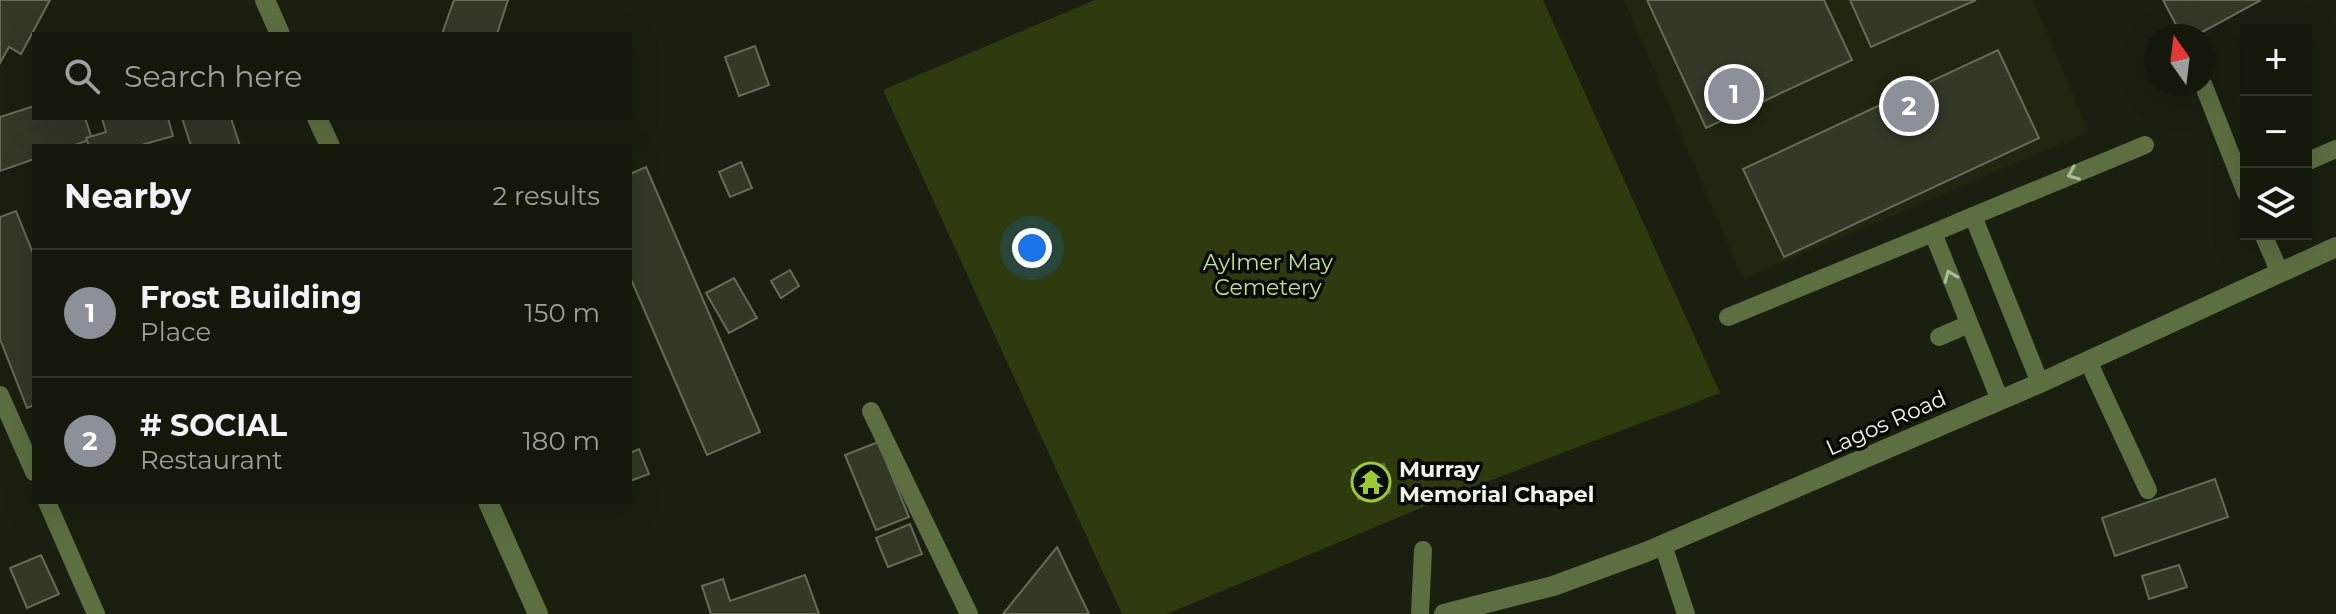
<!DOCTYPE html>
<meta charset="utf-8">
<style>
body{margin:0;font-family:Montserrat,sans-serif;background:#212519;color:#f1f3f6}
.controls{position:absolute;right:24px;top:24px;display:grid;overflow:hidden;border-radius:0px;box-shadow:0 8px 32px #0002}
.controls button{width:72px;height:72px;display:grid;place-items:center;padding:0;border:0;border-bottom:2px solid #33372c;background:#14180b;color:#f1f3f6;font:40px sans-serif}
.compass{position:absolute;left:2144px;top:24px;width:72px;height:72px;border-radius:50%;background:#14180b;box-shadow:0 8px 32px #0002;rotate:346deg}
.you{position:absolute;left:1032px;top:248px;width:28px;height:28px;margin:-20px;border:6px solid #fff;border-radius:50%;background:#1a73e8;box-shadow:0 0 0 12px #1a73e833}
.badge{display:grid;place-items:center;width:52px;height:52px;border-radius:50%;background:#8c9099;color:#fff;font-size:26px;font-weight:700}
.pin{position:absolute;translate:-50% -50%;border:4px solid #fff;box-shadow:0 2px 8px #0006}
.list{margin:0;padding:0;list-style:none}
h2{display:flex;justify-content:space-between;align-items:center;height:104px;margin:0;padding:0 32px;font-size:34px}
h2 small{font-size:26px;font-weight:400;color:#9da09d}
.list li{display:grid;grid-template-columns:52px 1fr auto;gap:24px;align-items:center;box-sizing:border-box;height:128px;padding:0 32px;border-top:2px solid #33372c}
.list b{display:block;font-size:30px;white-space:nowrap}
.list p{margin:0;font-size:26px;white-space:nowrap;color:#9da09d}
.list em{font-size:26px;font-style:normal;color:#9da09d}
.icon{flex:none;width:44px;height:44px;fill:none;stroke:currentColor;stroke-width:2;stroke-linecap:round;stroke-linejoin:round}
.map{position:relative;flex:none;width:2336px;height:614px;overflow:hidden}
.search{position:absolute;background:#14180b;box-shadow:0 8px 32px #0002;left:32px;top:32px;width:600px;height:88px;display:flex;align-items:center;gap:20px;box-sizing:border-box;padding:0 28px;border-radius:0px;color:#9da09d;font-size:30px}
.panel{position:absolute;background:#14180b;box-shadow:0 8px 32px #0002;left:32px;top:144px;width:600px;height:360px;border-radius:0px}
.map>svg:first-child{display:block}
</style>
<div class="map">
<svg width="2336" height="614" viewBox="0 0 2336 614">
<rect width="100%" height="100%" fill="#1a200f"/>
<path fill="#1f2710" d="M1624,0h409l56,132 -346,147z"/>
<path fill="#2d3b0f" d="M1095,0h448l177,393 -268,102 -285,119h-45l-239,-524z"/>
<g fill="#323927" stroke="#656d59" stroke-width="2">
<path d="M0,0h50l-29,54 -12,-7 -9,16z"/>
<path d="M454,0h54l-11,34h-55z"/>
<path d="M1647,0h177l28,60 -146,68z"/>
<path d="M1850,0h126l-105,47z"/>
<path d="M2163,0h98l-66,36h-13z"/>
<path d="M755,46l14,39 -30,11 -14,-39z"/>
<path d="M1998,50l41,88 -255,119 -41,-88z"/>
<path d="M34,106v12h51l7,21 -20,7h-38v13l-34,12v-54z"/>
<path d="M102,118h66l5,18 -35,10h-49l-3,-8 20,-6z"/>
<path d="M182,118h49l9,28h-49z"/>
<path d="M741,162l11,26 -22,9 -11,-25z"/>
<path d="M646,167l114,265 -53,23 -77,-178v-103z"/>
<path d="M16,211l18,45v149l-7,3 -27,-69v-122z"/>
<path d="M790,270l9,16 -18,12 -10,-17z"/>
<path d="M734,278l23,40 -28,15 -23,-40z"/>
<path d="M878,442l31,75 -33,13 -31,-75z"/>
<path d="M639,449l10,25 -19,7v-28z"/>
<path d="M1384,464l6,29 -32,6 -6,-29z"/>
<path d="M2215,479l13,38 -113,39 -13,-38z"/>
<path d="M910,524l12,30 -34,13 -12,-29z"/>
<path d="M1057,547l32,67h-86z"/>
<path d="M41,555l18,39 -32,14 -17,-40z"/>
<path d="M2179,565l8,22 -38,12 -7,-23z"/>
<path d="M805,575l14,39h-108l-9,-28 21,-7 7,22z"/>
</g>
<g fill="none" stroke-linecap="round" stroke-linejoin="round">
<g stroke="#5d6e41" stroke-width="18">
<path d="M2203,84l43,109"/>
<path d="M2306,162l30,-13"/>
<path d="M1933,233l40,-17"/>
<path d="M2263,234l17,39"/>
<path d="M1728,317l205,-84 67,167"/>
<path d="M1939,337l30,-13"/>
<path d="M2088,361l60,129"/>
<path d="M2040,383l-67,-167 172,-71"/>
<path d="M0,395l34,77"/>
<path d="M871,411l98,203"/>
<path d="M47,502l49,112"/>
<path d="M1663,545l23,69"/>
<path d="M1420,614l3,-64"/>
</g>
<g stroke="#5d6e41" stroke-width="20">
<path d="M265,0l15,34"/>
<path d="M317,118l13,28"/>
<path d="M488,502l50,112"/>
<path d="M1444,614l109,-28 93,-34 394,-169 296,-136"/>
</g>
</g>
<defs><path id="oneway-chevron" d="M-2-3.5L2.5 0L-2 3.5" fill="none" stroke-width="1.6" stroke-linecap="round" stroke-linejoin="round" transform="scale(2)"/></defs>
<g stroke="#adb89d">
<use href="#oneway-chevron" transform="translate(2073 174) rotate(158)"/>
<use href="#oneway-chevron" transform="translate(1950 276) rotate(-112)"/>
</g>
<defs>
<symbol id="temple-ring" viewBox="-11 -11 22 22"><circle r="9.5" fill="#070903" stroke="#9cca31" stroke-width="1.5"/><path d="M0-6L5-2H3V0L6.5 2.5H4V6H1.5V3h-3V6H-4V2.5H-6.5L-3 0V-2H-5Z" fill="#9cca31"/></symbol>
</defs>
<g fill-rule="evenodd">
<use href="#temple-ring" x="1349" y="460" width="44" height="44"/>
</g>
<g text-anchor="middle" dominant-baseline="central" stroke-width="7" stroke-linejoin="round" paint-order="stroke">
<g font-size="22" fill="#c0e286" stroke="#070903">
<text x="1268" y="262">Aylmer May<tspan x="1268" dy="25">Cemetery</tspan></text>
</g>
<g font-size="22" fill="#eff4e8" stroke="#070903">
<text transform="translate(1886 423) rotate(-24)">Lagos Road</text>
</g>
<g font-size="22" font-weight="bold" fill="#eff4e8" stroke="#070903" text-anchor="start">
<text x="1399" y="469">Murray<tspan x="1399" dy="25">Memorial Chapel</tspan></text>
</g>
</g>
</svg>
<div class="controls">
<button>+</button>
<button>−</button>
<button><svg class="icon" aria-label="layers" viewBox="0 0 24 24"><path d="M12 4l9 5-9 5-9-5zM3 14l9 5 9-5"/></svg></button>
</div>
<svg class="compass" viewBox="-18 -18 36 36"><path d="M0-13l5 13h-10z" fill="#e53935"/><path d="M0 13l5-13h-10z" fill="#9da09d"/></svg>
<div class="you"></div>
<div class="pin badge" style="left:1734px;top:94px">1</div>
<div class="pin badge" style="left:1909px;top:106px">2</div>
<div class="search"><svg class="icon" aria-label="search" viewBox="0 0 24 24"><circle cx="10" cy="10" r="6"/><path d="M15 15l6 6"/></svg>Search here</div>
<section class="panel">
<h2>Nearby<small>2 results</small></h2>
<ul class="list">
<li><span class="badge">1</span><div><b>Frost Building</b><p>Place</p></div><em>150 m</em></li>
<li><span class="badge">2</span><div><b># SOCIAL</b><p>Restaurant</p></div><em>180 m</em></li>
</ul>
</section>
</div>
